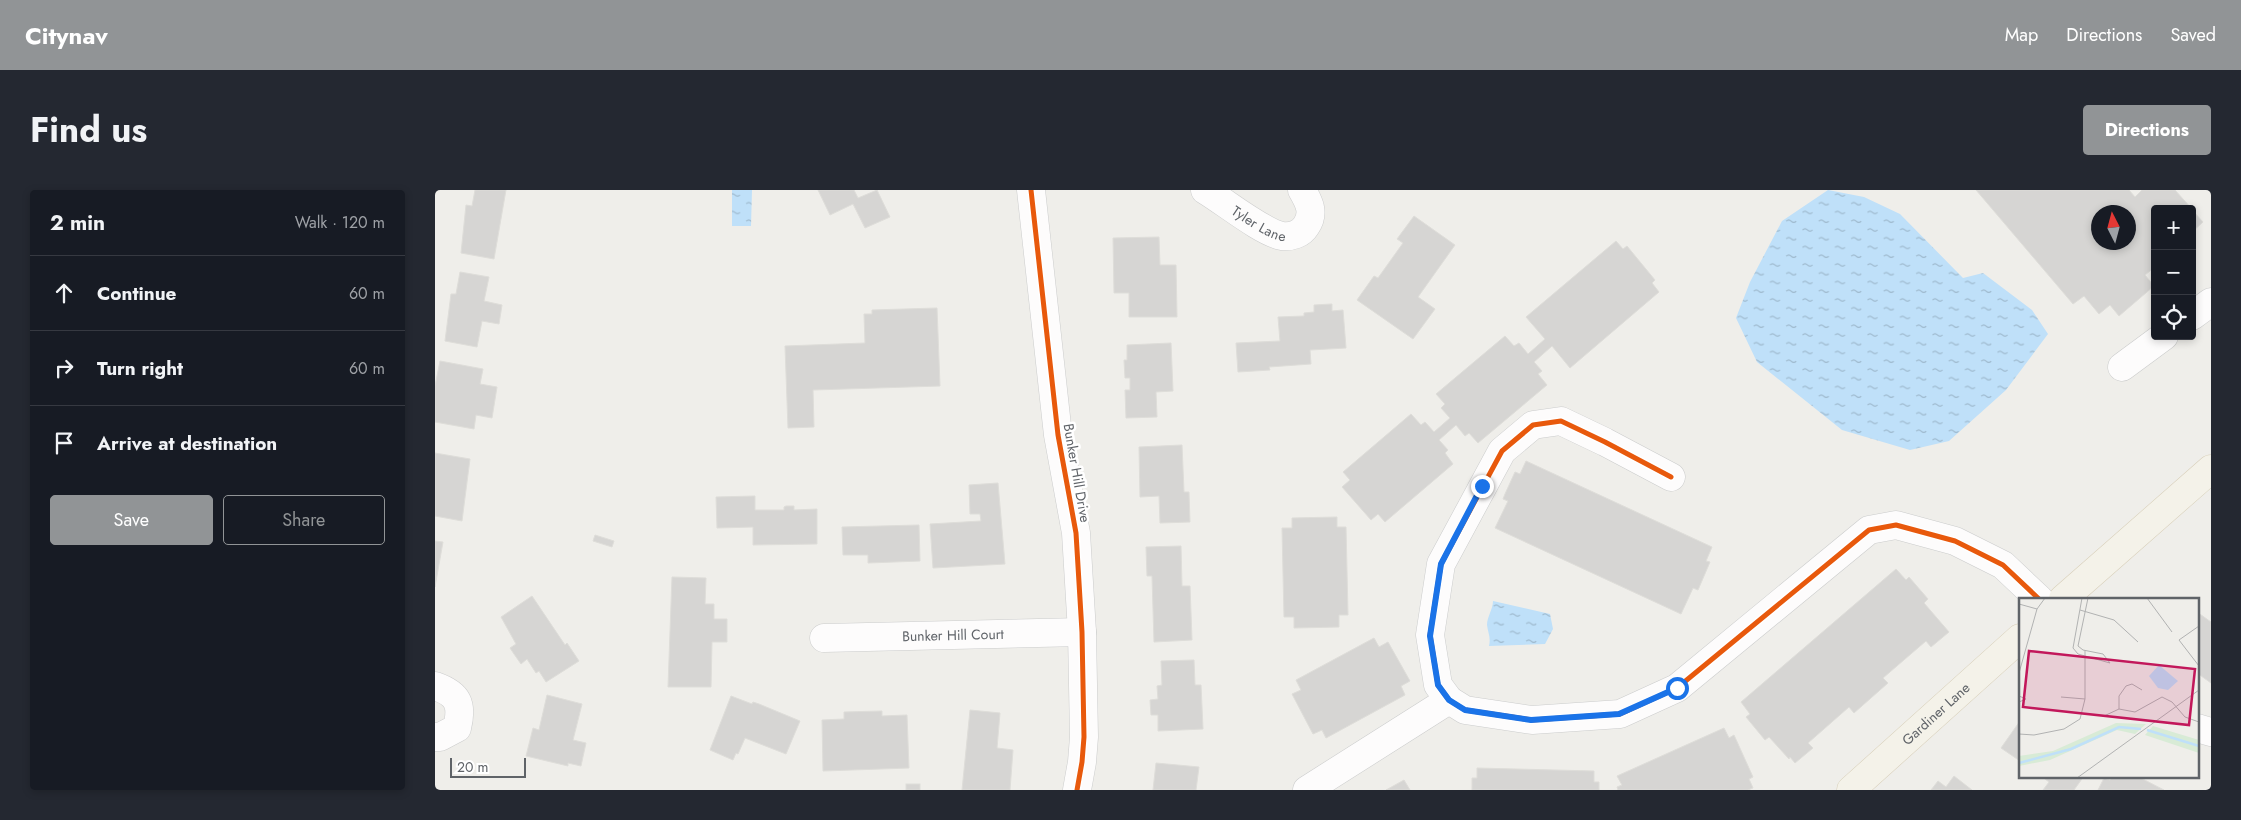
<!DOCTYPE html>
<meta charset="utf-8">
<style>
body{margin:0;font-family:Jost,sans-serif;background:#242831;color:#f1f3f6}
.controls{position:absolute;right:15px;top:15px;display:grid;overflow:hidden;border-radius:5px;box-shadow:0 2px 8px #0003}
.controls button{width:45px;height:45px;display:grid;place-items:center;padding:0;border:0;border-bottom:1px solid #363941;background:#171b24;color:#f1f3f6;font:25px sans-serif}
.compass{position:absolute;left:1656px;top:15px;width:45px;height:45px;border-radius:50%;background:#171b24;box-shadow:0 2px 8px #0003;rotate:354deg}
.scale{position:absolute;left:15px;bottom:12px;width:76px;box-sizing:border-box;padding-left:5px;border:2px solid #5f6368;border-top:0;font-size:14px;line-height:18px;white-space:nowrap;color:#5f6368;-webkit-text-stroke:4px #fff;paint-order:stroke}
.stop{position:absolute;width:15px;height:15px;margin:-11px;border:4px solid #1a73e8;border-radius:50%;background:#fff}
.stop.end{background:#1a73e8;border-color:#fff;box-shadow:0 1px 5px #0008}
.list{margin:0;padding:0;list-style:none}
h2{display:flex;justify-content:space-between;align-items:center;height:65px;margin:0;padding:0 20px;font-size:21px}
h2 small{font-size:16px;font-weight:400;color:#9ea1a6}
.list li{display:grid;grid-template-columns:32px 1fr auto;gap:15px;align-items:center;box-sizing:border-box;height:75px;padding:0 20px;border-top:1px solid #363941}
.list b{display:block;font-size:19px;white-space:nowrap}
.list em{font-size:16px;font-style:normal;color:#9ea1a6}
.actions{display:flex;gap:10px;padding:15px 20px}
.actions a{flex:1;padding:11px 0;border:1px solid #919496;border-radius:5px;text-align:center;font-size:18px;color:#919496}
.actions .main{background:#919496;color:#fff}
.icon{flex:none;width:28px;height:28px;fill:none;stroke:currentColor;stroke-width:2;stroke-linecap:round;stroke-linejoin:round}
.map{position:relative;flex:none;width:1776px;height:600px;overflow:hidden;border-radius:5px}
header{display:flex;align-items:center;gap:30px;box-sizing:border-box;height:70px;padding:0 25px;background:#919496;color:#fff}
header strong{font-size:24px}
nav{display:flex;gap:28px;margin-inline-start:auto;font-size:18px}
.intro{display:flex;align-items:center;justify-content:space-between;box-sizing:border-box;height:120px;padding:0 30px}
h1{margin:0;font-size:35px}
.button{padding:12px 22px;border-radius:5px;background:#919496;color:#fff;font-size:18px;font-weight:700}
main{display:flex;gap:30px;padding:0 30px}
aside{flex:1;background:#171b24;border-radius:5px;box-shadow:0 2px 8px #0003}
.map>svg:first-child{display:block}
</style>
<header>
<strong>Citynav</strong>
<nav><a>Map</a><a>Directions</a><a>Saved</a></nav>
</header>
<div class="intro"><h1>Find us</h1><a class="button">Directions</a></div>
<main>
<aside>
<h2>2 min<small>Walk · 120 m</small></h2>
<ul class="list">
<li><svg class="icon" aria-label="ahead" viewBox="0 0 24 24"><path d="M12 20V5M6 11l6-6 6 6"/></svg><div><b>Continue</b></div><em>60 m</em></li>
<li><svg class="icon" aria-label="right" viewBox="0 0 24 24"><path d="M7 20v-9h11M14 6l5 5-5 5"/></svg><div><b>Turn right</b></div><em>60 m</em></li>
<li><svg class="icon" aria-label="arrive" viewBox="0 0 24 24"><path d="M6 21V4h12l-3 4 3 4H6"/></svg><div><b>Arrive at destination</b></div></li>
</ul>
<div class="actions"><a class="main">Save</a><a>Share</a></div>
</aside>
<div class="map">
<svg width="1776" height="600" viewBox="0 0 1776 600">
<defs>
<pattern id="water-ripples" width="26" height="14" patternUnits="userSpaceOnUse" patternTransform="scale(1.25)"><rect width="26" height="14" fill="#bfe0f9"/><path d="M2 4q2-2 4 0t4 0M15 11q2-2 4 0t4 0" fill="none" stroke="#9eb9cd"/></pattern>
</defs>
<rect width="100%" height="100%" fill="#efeeea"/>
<g fill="url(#water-ripples)">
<path d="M297,0h20l-1,36h-19z"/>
<path d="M1393,0l36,7 36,17 63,64 20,-5 49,37 16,24 -42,56 -57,51 -39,9 -68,-20 -85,-68 -21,-44 14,-36 32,-61z"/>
<path d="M1058,411l57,13 3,15 -8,15 -56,2c2,-9 -1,-13 -2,-21 0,-8 6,-16 6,-24z"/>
</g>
<g fill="#d6d5d3" stroke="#deddd9" fill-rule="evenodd">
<path d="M40,0h31l-12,69 -33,-6 5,-48 6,1z"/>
<path d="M383,0h36l4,8 19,-8 13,27 -25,11 -12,-24 -23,11z"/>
<path d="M1541,0h153l6,7 7,-7h33l17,19h-37v58l-10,8 9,11 -35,30 -9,-11 -11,9 -15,-18 -11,8zM1664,22h30v30h-30z"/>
<path d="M1757,20l11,12 -11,10z"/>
<path d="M979,26l41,29 -37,52 17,12 -22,30 -56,-39 17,-24 4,2 25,-35 -6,-4z"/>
<path d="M724,47l1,28h16l1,52h-48v-24h-15l-1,-55z"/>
<path d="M1181,51l7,8 4,-3 28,34 -3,3 7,9 -89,76 -18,-22 -18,16 8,9 -4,3 9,11 -69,58 -9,-10 -4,3 -9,-11 -17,15 9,10 -3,3 8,11 -68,58 -7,-8 -7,6 -29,-33 8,-7 -7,-8 68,-58 10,11 4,-3 9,10 16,-14 -9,-10 4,-4 -9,-10 69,-58 9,10 5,-3 9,11 17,-15 -19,-22z"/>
<path d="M25,82l29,5 -5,24 18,4 -3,19 -17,-3 -5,26 -32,-6 6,-47h5z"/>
<path d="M897,114v7l11,-1 3,38 -36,2 1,14 -42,3 1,3 -32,2 -2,-29 44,-2 -2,-24 26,-1v-3l10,-1v-7z"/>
<path d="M502,118l3,78 -127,4 1,37 -26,1 -3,-82 80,-3 -1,-29h8v-4z"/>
<path d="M736,153l2,48 -17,1 1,25 -31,1 -1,-28h5v-12h-5l-1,-18h3v-15z"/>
<path d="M5,171l43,8 -3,15 17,3 -5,31 -16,-3 -2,14 -39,-7v-36z"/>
<path d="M747,255l2,47h5l1,30 -30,1 -1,-27 -19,1 -1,-50z"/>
<path d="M0,263l35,6 -8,62 -27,-5z"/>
<path d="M1091,271l186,86 -6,14 4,1 -12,28 -5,-2 -12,26 -186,-86 13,-27 -5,-2 2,-5 10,-22 5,2z"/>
<path d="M563,293l7,81 -72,4 -3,-44 51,-3 -1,-7h-10l-1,-29z"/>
<path d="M320,306v14h29v-3l2,-1h8v4l23,-1v35l-64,1v-18l-36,1 -1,-31z"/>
<path d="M902,327v10h9l2,88h-9v12l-45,1v-11h-10l-2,-89h10v-10z"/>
<path d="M484,335l1,36 -52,2v-8h-25l-1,-28z"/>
<path d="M160,345l19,6 -2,6 -19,-6z"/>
<path d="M0,351l8,1 -8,45z"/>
<path d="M746,356l1,40h8l2,54 -38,2 -2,-66h-5l-1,-29z"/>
<path d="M1461,379l10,11 3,-3 19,22 -4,4 25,29 -18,15 -5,-6 -43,37 5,5 -34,30 -5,-6 -41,36 5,5 -18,15 -5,-6 -1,2 -20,-22 -4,3 -19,-23 4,-3 -9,-12z"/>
<path d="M237,387l34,1 -1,26h9v15h13v23h-15l-1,45h-43z"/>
<path d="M97,406l33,49 2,-2 12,18 -33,21 -7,-11 -3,2 -9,-14 -6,5 -7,-10 -4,-6 6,-4 -15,-27z"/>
<path d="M1762,422l14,10v61l-14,-10z"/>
<path d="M939,448l5,9 9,-5 22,39 -9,5 4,9 -79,43 -4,-8 -9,4 -21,-40 9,-4 -5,-10z"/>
<path d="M759,470l1,25h6l2,44 -45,2v-16h-7l-1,-15 8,-1 -1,-13 5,-1 -1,-24z"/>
<path d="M112,505l35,9 -9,36 13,3 -5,23 -13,-3v3l-42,-10 7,-28 6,2z"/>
<path d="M296,506l21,8 1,-2 6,2 41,17 -14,33 -41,-16 -7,16 -2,-1 -3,7 -23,-10z"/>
<path d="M535,520l30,3 -3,35 16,2 -3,40h-48z"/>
<path d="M447,521v5l25,-1 2,53 -86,3 -1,-51 22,-1v-7z"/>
<path d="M1585,531v40l-19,-13z"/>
<path d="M1289,538l5,10 5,-3 19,42 -4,2 4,9 -5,2h-130l-1,-3 5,-2 -5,-9z"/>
<path d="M721,573l43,4 -3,23h-43z"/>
<path d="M1042,578l117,3v11h5v8h-127v-12h5z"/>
<path d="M1519,586l18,14h-41l7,-9 8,6z"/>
<path d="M1606,586h43l-10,14h-31l6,-8z"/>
<path d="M1677,586h25l27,14h-66l6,-12 6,2z"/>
<path d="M969,590l6,10h-24z"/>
<rect x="471" y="594" width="14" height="6"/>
</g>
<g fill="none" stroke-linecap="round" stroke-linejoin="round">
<defs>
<g id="minor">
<path d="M596,0l27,245 18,98 6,99 2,105 -2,25 -5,28"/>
<path id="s1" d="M770,0c20,12 57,42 77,46 10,1 19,-2 24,-10 9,-13 3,-24 -4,-36"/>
<path d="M1757,126l19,-14"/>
<path d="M1687,177l42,-31"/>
<path d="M1236,287l-66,-35 -44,-21 -28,4 -31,26 -61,113 -11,71 8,50 11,15 16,10 67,10 88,-6 57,-26 192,-158 27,-5 59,16 48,24 36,34"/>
<path id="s2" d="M389,448l258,-6"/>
<path d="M0,496c23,8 28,18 22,42l-17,9h-5"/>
<path d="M1762,538l14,4"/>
<path d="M872,600l142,-90"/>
</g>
<g id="major">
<path d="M1628,409l148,-130"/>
<path id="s3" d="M1416,600l169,-152"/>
</g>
</defs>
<use href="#minor" stroke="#cbcccc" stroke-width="29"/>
<use href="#major" stroke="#d7ceb8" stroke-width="29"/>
<use href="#minor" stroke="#fdfcfc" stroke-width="28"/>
<use href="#major" stroke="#f4f2e9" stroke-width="28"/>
<defs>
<g id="cycleway">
<path d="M596,0l27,245 18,98 6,99 2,105 -2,25 -5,28"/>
<path d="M1236,287l-66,-35 -44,-21 -28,4 -31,26 -61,113 -11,71 8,50 11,15 16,10 67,10 88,-6 57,-26 192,-158 27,-5 59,16 48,24 36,34"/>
</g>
</defs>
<use href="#cycleway" stroke="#fff" stroke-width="8"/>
<use href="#cycleway" stroke="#e8590c" stroke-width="5"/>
</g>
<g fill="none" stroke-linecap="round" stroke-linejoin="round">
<path stroke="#1a73e8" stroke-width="6" d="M1047,296l-41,78 -11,72 8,49 11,15 16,10 66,10 88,-6 58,-26"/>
</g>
<g text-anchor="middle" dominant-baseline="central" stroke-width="5" stroke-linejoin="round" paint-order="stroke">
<g font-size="14" fill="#5f6368" stroke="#fff">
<text stroke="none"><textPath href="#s1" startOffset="64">Tyler Lane</textPath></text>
<text transform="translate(642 283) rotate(80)">Bunker Hill Drive</text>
<text stroke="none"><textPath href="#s2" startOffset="129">Bunker Hill Court</textPath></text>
<text stroke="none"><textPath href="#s3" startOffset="114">Gardiner Lane</textPath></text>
</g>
</g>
<g transform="translate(1584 408)">
<rect width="180" height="180" fill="#efeeea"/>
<path d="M97,125l30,1 -11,10 -18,-4 -67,30 -31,6v-10l34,-5zM134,128l46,14v13l-54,-18z" fill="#d8ebd6"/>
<path d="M140,67l19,16 -10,9 -10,-2 -9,-12z" fill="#bfe0f9"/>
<path fill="none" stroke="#bfe0f9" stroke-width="2.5" d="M128,132l52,16M0,165l52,-14 48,-22 22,2"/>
<path fill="none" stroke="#b1b2b2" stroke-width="1" d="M63,0l-9,50 5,6 32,9M69,0l-10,48 5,4 20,4 7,9M128,0l25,34M0,6l18,5M61,12l34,10 24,22M180,28l-20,14 20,26M0,75l18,-64 8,-11M123,92l-10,-6 -6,2 -7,10v13l16,3 27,-15 10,5 13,15 14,5M0,98l7,3 -7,3M42,99l24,2M85,118l15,-7M0,136l15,1 30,-6 16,-10 5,-20v-49M58,180l122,-88"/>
<path fill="#c2185b" fill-opacity="0.15" stroke="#c2185b" stroke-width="2.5" d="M10,53l166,18 -6,56 -166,-18z"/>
<rect width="180" height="180" fill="none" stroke="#5f6368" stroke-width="2.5"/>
</g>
</svg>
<div class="controls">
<button>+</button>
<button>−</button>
<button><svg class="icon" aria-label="locate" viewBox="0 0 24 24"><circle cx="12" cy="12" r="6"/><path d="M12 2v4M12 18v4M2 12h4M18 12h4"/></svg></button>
</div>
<svg class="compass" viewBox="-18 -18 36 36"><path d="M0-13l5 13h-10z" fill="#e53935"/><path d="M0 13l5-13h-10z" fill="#9ea1a6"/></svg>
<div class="scale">20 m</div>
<div class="stop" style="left:1242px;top:498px"></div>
<div class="stop end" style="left:1047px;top:296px"></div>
</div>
</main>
